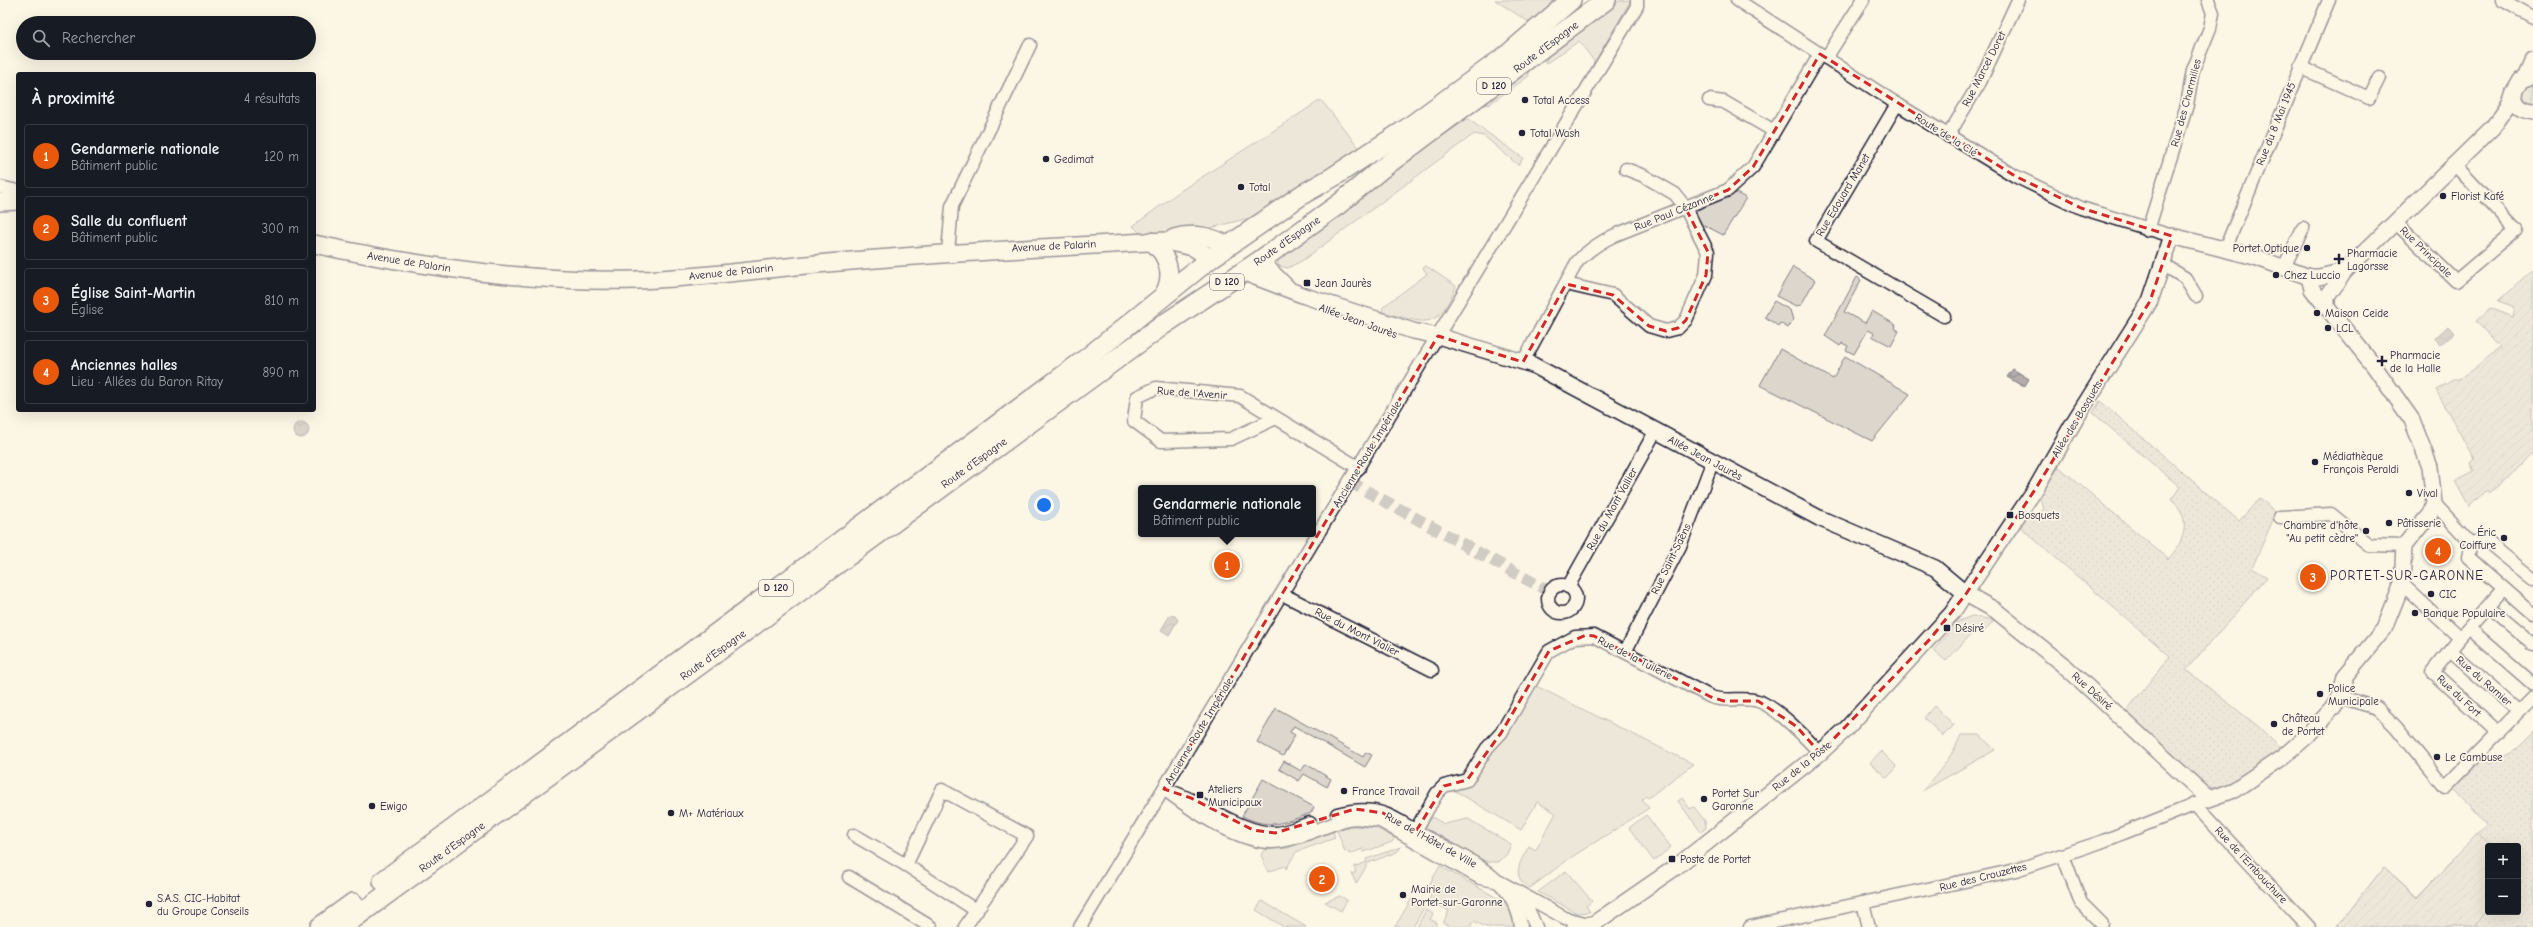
<!DOCTYPE html>
<html lang="fr">
<meta charset="utf-8">
<style>
body{margin:0;font-family:"Comic Neue",sans-serif;background:#20242c;color:#f1f3f6}
.controls{position:absolute;right:12px;bottom:12px;display:grid;overflow:hidden;border-radius:4px;box-shadow:0 4px 16px #0002}
.controls button{width:36px;height:36px;display:grid;place-items:center;padding:0;border:0;border-bottom:1px solid #363941;background:#171b24;color:#f1f3f6;font:20px sans-serif}
.you{position:absolute;left:1044px;top:505px;width:14px;height:14px;margin:-10px;border:3px solid #fff;border-radius:50%;background:#1a73e8;box-shadow:0 0 0 6px #1a73e833}
.badge{display:grid;place-items:center;width:26px;height:26px;border-radius:50%;background:#ea580c;color:#fff;font-size:13px;font-weight:700}
.pin{position:absolute;translate:-50% -50%;border:2px solid #fff;box-shadow:0 1px 4px #0006}
.popup{position:absolute;left:1138px;top:485px;width:178px;height:52px;box-sizing:border-box;display:grid;place-content:center;border-radius:4px;background:#171b24;filter:drop-shadow(0 1px 3px #0005);font-size:13px;white-space:nowrap;color:#9ea1a6}
.popup b{font-size:15px;color:#f1f3f6}
.popup::after{content:'';position:absolute;left:50%;top:100%;margin-left:-8px;border:8px solid transparent;border-top-color:#171b24}
.list{margin:0;padding:0;list-style:none}
h2{display:flex;justify-content:space-between;align-items:center;height:52px;margin:0;padding:0 16px;font-size:17px}
h2 small{font-size:13px;font-weight:400;color:#9ea1a6}
.list li{display:grid;grid-template-columns:26px 1fr auto;gap:12px;align-items:center;box-sizing:border-box;height:64px;margin:0 8px 8px;padding:0 8px;border:1px solid #363941;border-radius:4px}
.list b{display:block;font-size:15px;white-space:nowrap}
.list p{margin:0;font-size:13px;white-space:nowrap;color:#9ea1a6}
.list em{font-size:13px;font-style:normal;color:#9ea1a6}
.icon{flex:none;width:22px;height:22px;fill:none;stroke:currentColor;stroke-width:2;stroke-linecap:round;stroke-linejoin:round}
.map{position:relative;flex:none;width:2533px;height:927px;overflow:hidden}
.search{position:absolute;background:#171b24;box-shadow:0 4px 16px #0002;left:16px;top:16px;width:300px;height:44px;display:flex;align-items:center;gap:10px;box-sizing:border-box;padding:0 14px;border-radius:22px;color:#9ea1a6;font-size:15px}
.panel{position:absolute;background:#171b24;box-shadow:0 4px 16px #0002;left:16px;top:72px;width:300px;height:340px;border-radius:4px}
.map>svg:first-child{display:block}
</style>
<div class="map">
<svg width="2533" height="927" viewBox="0 0 2533 927">
<defs>
<pattern id="park-dots" width="8" height="8" patternUnits="userSpaceOnUse"><rect width="8" height="8" fill="#dcd6cc"/><path d="M2 2h.1M6 6h.1" fill="none" stroke="#bcb7b0" stroke-width="1.8" stroke-linecap="round"/></pattern>
<pattern id="garden-furrows" width="10" height="10" patternUnits="userSpaceOnUse"><rect width="10" height="10" fill="#dcd6cc"/><path d="M-1 1l2-2M0 10L10 0M9 11l2-2" fill="none" stroke="#bcb7b0"/></pattern>
<pattern id="water-waves" width="16" height="10" patternUnits="userSpaceOnUse"><rect width="16" height="10" fill="#b2adab"/><path d="M0 5q4-4 8 0t8 0" fill="none" stroke="#908c8c"/></pattern>
</defs>
<rect width="100%" height="100%" fill="#fcf5e5"/>
<filter id="ink" filterUnits="userSpaceOnUse"><feTurbulence type="fractalNoise" baseFrequency=".025" numOctaves="2"/><feDisplacementMap in="SourceGraphic" scale="8" xChannelSelector="R" yChannelSelector="G"/><feConvolveMatrix kernelMatrix="1 2 1 2 8 2 1 2 1" color-interpolation-filters="sRGB"/></filter>
<g filter="url(#ink)">
<g fill="#dcd6cc" stroke="#7f7c84">
<path d="M1495,0h68l-28,26z"/>
<path d="M1631,0l-38,65 1,-4 -15,-20 -34,23 4,-11 70,-52z"/>
<path d="M1528,70l1,6 -41,29 -3,-1 -1,-1z"/>
<path d="M2533,82v23l-10,-4 -1,-13z"/>
<path d="M1321,100l39,49 -35,26 -76,43 -46,12 -62,4 -8,-8 46,-34z"/>
<path d="M1468,119l55,39 -5,7 -34,-29 -10,-2 -171,126 -15,8 -9,-2 -2,-6 3,-7 95,-73z"/>
<path d="M1736,193l10,5 -23,37 -19,-10 -2,3 -7,-18z"/>
<path d="M1426,266l30,20c-20,48 -31,36 -74,26l1,-5 44,-33 -4,-6z"/>
<path d="M1793,267l22,13 -14,25 -5,1 -20,-10z"/>
<path d="M1857,277l4,3 -17,32 21,11 7,-12 24,14 -1,3 4,3 -8,15 -19,-10 2,-3 -6,-3 -14,24 -8,-4 2,-4 -6,-3 -2,3 -15,-10z"/>
<path d="M1774,301l16,9 3,10 -5,8 -8,-5 -2,3 -13,-9z"/>
<path d="M1780,349l53,30 12,-23 65,38 -38,47 -112,-56z"/>
<path d="M1972,616l22,4 -12,14 -6,-5 -30,32 -13,-11 26,-29z"/>
<path d="M1534,685l159,79 -45,34 -2,-2 -4,4 7,8 -79,50 -40,30c-20,-11 -10,-26 -1,-42l7,4 20,-37 -19,-11 -16,28 -69,-41z"/>
<path d="M1934,706l20,19 -11,11 -19,-18z"/>
<path d="M1276,708l87,49 3,-5 6,3 -7,12 -71,-41 -4,6 5,3 -12,21 -26,-14z"/>
<path d="M1961,735h19l15,15 -73,41c16,-17 30,-34 39,-56z"/>
<path d="M1881,751l16,16 -10,11 -17,-15z"/>
<path d="M1284,761l17,10 5,-7 25,15 -4,8 -23,-13 -5,7 -20,-12z"/>
<path d="M1263,779l51,28 -3,6c-27,10 -41,17 -69,3z"/>
<path d="M1682,798l8,11 4,-2 11,14 1,7 -5,4 -23,-31z"/>
<path d="M1646,815l25,32 -17,14 -25,-33z"/>
<path d="M1432,817l12,7 24,-5 43,25 -4,10 -8,8h-12l-62,-34z"/>
<path d="M1350,826l24,1 21,11 -3,4 -28,10 -1,-3 -14,5 -1,-3 -3,1 -8,-22z"/>
<path d="M1333,831l2,7 -39,14 -10,17 -1,-3 -17,6 -7,-17 3,-5 24,-2z"/>
<path d="M1401,847l-4,5 -29,11 -12,21 -4,-10 4,-2 -2,-5 13,-5 -1,-3z"/>
<path d="M1440,866l66,37 6,9 2,15h-28l-12,-6 -4,6h-19l-8,-4 6,-12 -20,-11 2,-5 -6,-3z"/>
<path d="M1566,871l26,30 -6,5 4,6 -13,1 -39,-21z"/>
<path d="M1340,896l7,4 -6,11 -16,-9z"/>
<path d="M1412,898l13,8 -12,21h-18z"/>
<path d="M1262,901l44,26h-22l-28,-17z"/>
<path d="M1426,910l7,4 -3,5 7,4 -3,4h-17z"/>
</g>
<g fill="url(#park-dots)" stroke="#7f7c84" fill-rule="evenodd">
<path d="M2100,401l139,120 21,-23 16,15 -24,55 15,9 -81,93 73,57 21,21 -29,26 -29,16 -17,-4 -81,-72 46,-58 -150,-129 8,-12h11l5,-7 -5,-11 20,-30 109,92c17,-17 25,-42 3,-59l9,-13 -87,-74z"/>
<path d="M2533,731v196h-196l47,-60 34,30 69,-72 -37,-41 32,-28 8,7 21,-10zM2488,846h30v66h-30z"/>
</g>
<g fill="url(#garden-furrows)" stroke="#7f7c84">
<path d="M2533,269v183l-23,25 -22,16 -2,-3 -17,17 -14,-26 19,-10 -4,-8 4,-4 -38,-69 17,-10h6l41,-32 -24,-27 14,-13 23,9 2,-10 -17,-6z"/>
<path d="M2478,833l12,13h-2v64l-14,17h-137l47,-60 34,31z"/>
</g>
<g fill="url(#water-waves)" stroke="#78757e">
<path d="M2448,326l6,7 -14,12 -5,-7z"/>
<path d="M2013,369l16,10 -5,8 -17,-10z"/>
<circle cx="301" cy="430" r="8"/>
<path d="M1170,615l5,1 3,4 -9,15 -8,-5z"/>
</g>
<g fill="none" stroke-linecap="round" stroke-linejoin="round">
<path stroke="#d0cbc3" stroke-width="12" stroke-dasharray="12 6" stroke-linecap="butt" d="M1350,482l200,110"/>
<defs>
<g id="minor">
<path d="M1737,0l160,104 118,72 66,32 91,28"/>
<path d="M2502,0l31,17"/>
<path d="M1826,58l37,-58"/>
<path d="M2300,67l69,31 10,-20"/>
<path d="M1709,100l15,2 50,29"/>
<path d="M1897,104l-81,137 128,75"/>
<path d="M1948,136l32,-54 38,-82"/>
<path d="M0,187l18,4"/>
<path d="M2395,222l61,59 60,-51 -62,-66"/>
<path d="M2148,230l39,-125 6,-35 17,-42 3,-15 -5,-13"/>
<path d="M2225,249l104,-249"/>
<path d="M948,252l4,-46 78,-161"/>
<path d="M2164,265l21,13 11,18"/>
<path d="M2284,267l19,-39"/>
<path d="M1566,284l47,11 36,31 17,5 12,-3 8,-8 20,-45 2,-23 -23,-45 -10,-13 -31,-18 -18,-7"/>
<path d="M1523,362l54,-100c12,-13 23,-20 38,-27l113,-45 25,-23 67,-113"/>
<path d="M1276,418l-45,21 -70,2 -27,-20 3,-24 19,-9 84,8 119,72"/>
<path d="M2434,503l37,40"/>
<path d="M2280,517l51,-3 38,31 35,1"/>
<path d="M2533,579l-48,-39 -14,3 -3,14 65,57"/>
<path d="M2402,584l58,54 43,-49"/>
<circle cx="1562" cy="599" r="14"/>
<path d="M1568,587l87,-155"/>
<path d="M1282,594l150,76"/>
<path d="M2489,607l44,37"/>
<path d="M2470,629l63,55"/>
<path d="M2460,638l-27,34 66,61"/>
<path d="M2450,651l68,60"/>
<path d="M1625,652l55,-106 32,-83"/>
<path d="M2340,697l37,11 19,19 49,60 88,-90"/>
<path d="M1164,789c26,20 73,53 107,53 22,0 54,-16 76,-23l9,-1 24,3 100,57 20,4 65,36 24,6"/>
<path d="M1173,792c32,11 69,41 102,41 11,0 25,-7 35,-10"/>
<path d="M2194,804l115,123"/>
<path d="M1337,814c15,-4 30,-6 45,-1 14,4 28,15 41,22 39,22 92,41 98,92"/>
<path d="M854,835l52,30"/>
<path d="M1411,838l26,-45 7,-7 23,-6 20,-32 14,-15 48,-82 26,-14 19,-1 117,61c17,6 32,-1 47,4 19,6 48,37 62,52"/>
<path d="M2063,855l18,48 21,21"/>
<path d="M849,877l82,50"/>
<path d="M1522,895l14,32"/>
<path d="M1863,903l6,24"/>
<path d="M965,927l62,-91 -85,-46 -36,75 71,46"/>
<path d="M1080,927l557,-921v-6"/>
<path d="M1750,927l266,-57 85,-28 108,-43"/>
</g>
<g id="tertiary">
<path d="M2533,76l-12,4 -7,12c0,12 7,19 19,20"/>
<path d="M2525,78l8,-18"/>
<path d="M1258,262l11,7 19,19"/>
<path d="M1242,272l63,24 108,35 25,5 95,29 286,153 116,50 31,26 29,16 72,58 142,131 25,-9 49,-33 24,-21 25,-27 8,-12 5,-21 39,-47 18,-45 2,-38 26,-32 4,-11 -4,-36 -18,-47 -38,-54 -62,-77 -3,-12"/>
<path d="M2327,305v-8l18,-26"/>
<path d="M1575,927l17,-3"/>
<path d="M1589,927l87,-60 144,-114 26,-24 106,-116 84,-125 39,-68 75,-119 22,-65 83,21 54,20h10l26,-6 148,-144 17,-24 4,-11"/>
</g>
<g id="secondary">
<path d="M0,202l18,-1"/>
<path d="M1174,238c18,-6 38,-2 55,8"/>
<path d="M1150,241c20,14 26,40 9,59"/>
<path d="M314,244c106,23 216,39 324,36 67,-2 135,-13 202,-18 108,-10 217,-15 326,-21l27,6 18,11"/>
</g>
<g id="primary">
<path d="M383,881l704,-523 124,-100 92,-64 30,-17 72,-47 102,-75 64,-55"/>
<path d="M320,927l33,-24"/>
<path d="M342,927l821,-602 95,-63 81,-58 41,-34 226,-170"/>
</g>
</defs>
<use href="#minor" stroke="#22223b" stroke-width="15"/>
<use href="#tertiary" stroke="#22223b" stroke-width="18"/>
<use href="#secondary" stroke="#22223b" stroke-width="20"/>
<use href="#primary" stroke="#22223b" stroke-width="22"/>
<use href="#minor" stroke="#fcf5e5" stroke-width="12"/>
<use href="#tertiary" stroke="#fcf5e5" stroke-width="15"/>
<use href="#secondary" stroke="#fcf5e5" stroke-width="17"/>
<use href="#primary" stroke="#fcf5e5" stroke-width="19"/>
</g>
</g>
<path d="M0 0H2533V927H0ZM1820,54l195,122 66,32 91,28 -22,65 -114,187 -70,106 -36,45 -110,114 -24,-27 -38,-25h-34l-13,-4 -117,-61 -8,-1 -37,16 -48,82 -34,47 -23,6 -28,45 -33,-18 -28,-4 -80,24 -22,-3 -62,-32 -27,-9 274,-453 85,26 43,-78 47,11 36,31 17,5 12,-3 8,-8 20,-45 2,-23 -23,-45 43,-17 25,-23z" fill="#fcf5e5" fill-opacity=".55" fill-rule="evenodd"/>
<path fill="none" stroke="#d62828" stroke-width="3" stroke-dasharray="8 5" stroke-linejoin="round" d="M1820,54l195,122 66,32 91,28 -22,65 -114,187 -70,106 -36,45 -110,114 -24,-27 -38,-25h-34l-13,-4 -117,-61 -8,-1 -37,16 -48,82 -34,47 -23,6 -28,45 -33,-18 -28,-4 -80,24 -22,-3 -62,-32 -27,-9 274,-453 85,26 43,-78 47,11 36,31 17,5 12,-3 8,-8 20,-45 2,-23 -23,-45 43,-17 25,-23z"/>
<g fill="#22223b" stroke="#fcf5e5" stroke-width="1.5">
<circle cx="1525" cy="100" r="4"/>
<circle cx="1522" cy="133" r="4"/>
<circle cx="1046" cy="159" r="4"/>
<circle cx="1241" cy="187" r="4"/>
<circle cx="2443" cy="196" r="4"/>
<circle cx="2307" cy="248" r="4"/>
<path d="M2337 253h4v4h4v4h-4v4h-4v-4h-4v-4h4z"/>
<circle cx="2276" cy="275" r="4"/>
<rect x="1303" y="279" width="8" height="8" rx="2"/>
<circle cx="2317" cy="313" r="4"/>
<circle cx="2328" cy="328" r="4"/>
<path d="M2380 355h4v4h4v4h-4v4h-4v-4h-4v-4h4z"/>
<circle cx="2315" cy="462" r="4"/>
<circle cx="2409" cy="493" r="4"/>
<rect x="2006" y="511" width="8" height="8" rx="2"/>
<circle cx="2389" cy="523" r="4"/>
<circle cx="2366" cy="531" r="4"/>
<circle cx="2504" cy="538" r="4"/>
<circle cx="2431" cy="594" r="4"/>
<circle cx="2415" cy="613" r="4"/>
<rect x="1943" y="624" width="8" height="8" rx="2"/>
<circle cx="2320" cy="694" r="4"/>
<circle cx="2274" cy="724" r="4"/>
<circle cx="2437" cy="757" r="4"/>
<circle cx="1344" cy="791" r="4"/>
<rect x="1196" y="791" width="8" height="8" rx="2"/>
<circle cx="1704" cy="799" r="4"/>
<circle cx="372" cy="806" r="4"/>
<circle cx="671" cy="813" r="4"/>
<rect x="1668" y="855" width="8" height="8" rx="2"/>
<circle cx="1403" cy="895" r="4"/>
<circle cx="149" cy="904" r="4"/>
</g>
<g text-anchor="middle" dominant-baseline="central" stroke-width="3.5" stroke-linejoin="round" paint-order="stroke">
<g fill="#fcf5e5" stroke="#63616e" stroke-width="1">
<rect x="1477" y="78" width="34" height="16" rx="3"/>
<rect x="1210" y="274" width="34" height="16" rx="3"/>
<rect x="759" y="580" width="34" height="16" rx="3"/>
</g>
<g font-size="10" font-weight="bold" fill="#22223b">
<text x="1494" y="86">D 120</text>
<text x="1227" y="282">D 120</text>
<text x="776" y="588">D 120</text>
</g>
<g font-size="11" fill="#22223b" stroke="#fcf5e5">
<text transform="translate(1546 47) rotate(-37)">Route d'Espagne</text>
<text transform="translate(1984 69) rotate(-63)">Rue Marcel Doret</text>
<text transform="translate(2186 103) rotate(-75)">Rue des Charmilles</text>
<text transform="translate(2276 124) rotate(-68)">Rue du 8 Mai 1945</text>
<text transform="translate(1946 135) rotate(32)">Route de la Clé</text>
<text transform="translate(1843 195) rotate(-59)">Rue Edouard Manet</text>
<text transform="translate(1674 212) rotate(-22)">Rue Paul Cézanne</text>
<text transform="translate(1287 241) rotate(-35)">Route d'Espagne</text>
<text transform="translate(1054 246) rotate(-3)">Avenue de Palarin</text>
<text transform="translate(2426 252) rotate(44)">Rue Principale</text>
<text transform="translate(409 262) rotate(9)">Avenue de Palarin</text>
<text transform="translate(731 272) rotate(-6)">Avenue de Palarin</text>
<text transform="translate(1358 321) rotate(20)">Allée Jean Jaurès</text>
<text transform="translate(1192 393) rotate(4)">Rue de l'Avenir</text>
<text transform="translate(2077 419) rotate(-59)">Allée des Bosquets</text>
<text transform="translate(1367 454) rotate(-59)">Ancienne Route Impériale</text>
<text transform="translate(1705 458) rotate(28)">Allée Jean Jaurès</text>
<text transform="translate(974 463) rotate(-36)">Route d'Espagne</text>
<text transform="translate(1612 509) rotate(-61)">Rue du Mont Vallier</text>
<text transform="translate(1671 559) rotate(-64)">Rue Saint-Saëns</text>
<text transform="translate(1357 632) rotate(27)">Rue du Mont Vlalier</text>
<text transform="translate(713 655) rotate(-36)">Route d'Espagne</text>
<text transform="translate(1635 658) rotate(27)">Rue de la Tuilerie</text>
<text transform="translate(2484 681) rotate(41)">Rue du Ramier</text>
<text transform="translate(2092 691) rotate(42)">Rue Désiré</text>
<text transform="translate(2459 696) rotate(43)">Rue du Fort</text>
<text transform="translate(1199 731) rotate(-59)">Ancienne Route Impériale</text>
<text transform="translate(1802 766) rotate(-39)">Rue de la Poste</text>
<text transform="translate(1431 840) rotate(29)">Rue de l'Hôtel de Ville</text>
<text transform="translate(452 847) rotate(-36)">Route d'Espagne</text>
<text transform="translate(2251 865) rotate(47)">Rue de l'Embouchure</text>
<text transform="translate(1983 877) rotate(-14)">Rue des Crouzettes</text>
</g>
<g font-size="11" fill="#22223b" stroke="#fcf5e5" text-anchor="start">
<text x="1533" y="100">Total Access</text>
<text x="1530" y="133">Total Wash</text>
<text x="1054" y="159">Gedimat</text>
<text x="1249" y="187">Total</text>
<text x="2451" y="196">Florist Kafé</text>
<text x="2299" y="248" text-anchor="end">Portet Optique</text>
<text x="2347" y="253">Pharmacie<tspan x="2347" dy="13">Lagorsse</tspan></text>
<text x="2284" y="275">Chez Luccio</text>
<text x="1315" y="283">Jean Jaurès</text>
<text x="2325" y="313">Maison Ceide</text>
<text x="2336" y="328">LCL</text>
<text x="2390" y="355">Pharmacie<tspan x="2390" dy="13">de la Halle</tspan></text>
<text x="2323" y="456">Médiathèque<tspan x="2323" dy="13">François Peraldi</tspan></text>
<text x="2417" y="493">Vival</text>
<text x="2018" y="515">Bosquets</text>
<text x="2397" y="523">Pâtisserie</text>
<text x="2358" y="525" text-anchor="end">Chambre d'hôte<tspan x="2358" dy="13">"Au petit cèdre"</tspan></text>
<text x="2496" y="532" text-anchor="end">Éric<tspan x="2496" dy="13">Coiffure</tspan></text>
<text x="2439" y="594">CIC</text>
<text x="2423" y="613">Banque Populaire</text>
<text x="1955" y="628">Désiré</text>
<text x="2328" y="688">Police<tspan x="2328" dy="13">Municipale</tspan></text>
<text x="2282" y="718">Château<tspan x="2282" dy="13">de Portet</tspan></text>
<text x="2445" y="757">Le Cambuse</text>
<text x="1208" y="789">Ateliers<tspan x="1208" dy="13">Municipaux</tspan></text>
<text x="1352" y="791">France Travail</text>
<text x="1712" y="793">Portet Sur<tspan x="1712" dy="13">Garonne</tspan></text>
<text x="380" y="806">Ewigo</text>
<text x="679" y="813">M+ Matériaux</text>
<text x="1680" y="859">Poste de Portet</text>
<text x="1411" y="889">Mairie de<tspan x="1411" dy="13">Portet-sur-Garonne</tspan></text>
<text x="157" y="898">S.A.S. CIC-Habitat<tspan x="157" dy="13">du Groupe Conseils</tspan></text>
</g>
<g font-size="13" letter-spacing="1" fill="#22223b" stroke="#fcf5e5">
<text x="2407" y="575">PORTET-SUR-GARONNE</text>
</g>
</g>
</svg>
<div class="controls">
<button>+</button>
<button>−</button>
</div>
<div class="you"></div>
<div class="pin badge" style="left:1227px;top:565px">1</div>
<div class="popup"><b>Gendarmerie nationale</b>Bâtiment public</div>
<div class="pin badge" style="left:1322px;top:879px">2</div>
<div class="pin badge" style="left:2313px;top:577px">3</div>
<div class="pin badge" style="left:2438px;top:551px">4</div>
<div class="search"><svg class="icon" aria-label="search" viewBox="0 0 24 24"><circle cx="10" cy="10" r="6"/><path d="M15 15l6 6"/></svg>Rechercher</div>
<section class="panel">
<h2>À proximité<small>4 résultats</small></h2>
<ul class="list">
<li><span class="badge">1</span><div><b>Gendarmerie nationale</b><p>Bâtiment public</p></div><em>120 m</em></li>
<li><span class="badge">2</span><div><b>Salle du confluent</b><p>Bâtiment public</p></div><em>300 m</em></li>
<li><span class="badge">3</span><div><b>Église Saint-Martin</b><p>Église</p></div><em>810 m</em></li>
<li><span class="badge">4</span><div><b>Anciennes halles</b><p>Lieu · Allées du Baron Ritay</p></div><em>890 m</em></li>
</ul>
</section>
</div>
